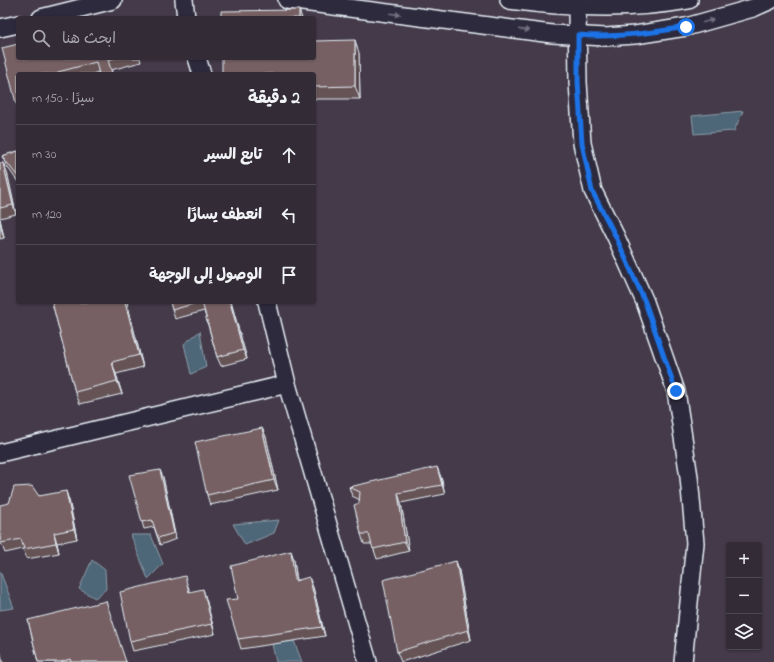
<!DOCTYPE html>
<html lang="ar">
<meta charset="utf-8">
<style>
body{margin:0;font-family:"Indie Flower","Playpen Sans Arabic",sans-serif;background:#3b343f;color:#f1f3f6;direction:rtl}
.controls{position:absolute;right:12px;bottom:12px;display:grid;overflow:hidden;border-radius:4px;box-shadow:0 1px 3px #0004}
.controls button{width:36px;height:36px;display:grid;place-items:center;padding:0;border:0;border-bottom:1px solid #4e4852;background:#332c37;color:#f1f3f6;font:20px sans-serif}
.stop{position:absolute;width:12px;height:12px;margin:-9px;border:3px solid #1a73e8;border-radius:50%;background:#fff}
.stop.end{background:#1a73e8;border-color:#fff;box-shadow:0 1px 4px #0008}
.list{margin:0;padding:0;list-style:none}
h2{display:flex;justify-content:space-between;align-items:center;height:52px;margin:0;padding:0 16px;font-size:17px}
h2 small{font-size:13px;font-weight:400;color:#a9a7ad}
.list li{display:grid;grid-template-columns:26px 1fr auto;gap:12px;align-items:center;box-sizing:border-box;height:60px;padding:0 16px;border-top:1px solid #4e4852}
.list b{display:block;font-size:15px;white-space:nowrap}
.list em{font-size:13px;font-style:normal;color:#a9a7ad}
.icon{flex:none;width:22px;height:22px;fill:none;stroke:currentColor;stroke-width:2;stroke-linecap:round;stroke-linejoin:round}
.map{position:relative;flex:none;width:774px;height:662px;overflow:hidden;direction:ltr}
.search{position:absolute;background:#332c37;box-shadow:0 1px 3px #0004;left:16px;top:16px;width:300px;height:44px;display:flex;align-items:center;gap:10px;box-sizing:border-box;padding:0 14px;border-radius:4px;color:#a9a7ad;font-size:15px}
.panel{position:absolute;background:#332c37;box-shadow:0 1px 3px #0004;left:16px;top:72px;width:300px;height:232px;border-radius:4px;direction:rtl}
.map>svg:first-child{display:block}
</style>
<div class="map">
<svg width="774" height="662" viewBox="0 0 774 662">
<rect width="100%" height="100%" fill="#443a49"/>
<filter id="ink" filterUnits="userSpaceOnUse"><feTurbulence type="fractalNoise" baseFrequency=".025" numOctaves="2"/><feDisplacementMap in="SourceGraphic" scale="8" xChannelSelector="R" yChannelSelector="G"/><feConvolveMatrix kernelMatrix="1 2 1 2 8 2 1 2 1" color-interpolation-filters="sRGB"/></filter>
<g filter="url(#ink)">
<g fill="#4e6678" stroke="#8c9eab">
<path d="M743,111l-9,20 -40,3 -2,-18z"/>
<path d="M200,331l6,36 -15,7 -7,-30z"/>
<path d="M279,520l-5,13 -29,12 -12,-21z"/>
<path d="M131,535h20l12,29 -15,15z"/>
<path d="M92,560l13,10 1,19 -11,9 -16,-9z"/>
<path d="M0,571l14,37 -14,2z"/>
<path d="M294,641l8,21h-26l-4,-18z"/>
</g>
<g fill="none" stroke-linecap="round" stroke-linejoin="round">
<defs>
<g id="street">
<path d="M184,0l2,18"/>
<path d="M287,0l265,34 53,3 30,-2 51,-8 67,-19 18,-8"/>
<path d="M509,0c60,8 120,11 180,0"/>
<path d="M577,7l1,75 4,61 11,48 23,46 29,65 31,89 13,86 6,66 -12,119"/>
<path d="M41,18l72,-18"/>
<path d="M0,28l18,-4"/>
<path d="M197,58l5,16"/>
<path d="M267,302l20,82 81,278"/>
<path d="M0,453l287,-69"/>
</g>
</defs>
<use href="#street" stroke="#e8f1f8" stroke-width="20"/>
<use href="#street" stroke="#2f2a3d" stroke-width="17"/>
</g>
<g fill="#655356" stroke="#e8f1f8">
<path d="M359,53l1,46h-46v-25z"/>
<path d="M18,58h122l1,4 -30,8 2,4h-14l-1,-2 -6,2h-74v33l-2,-4z"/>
<path d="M18,151v31l-12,-17 -4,-9z"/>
<path d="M0,163h3l4,9 9,42 -16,4z"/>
<path d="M0,219l4,19 -4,1z"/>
<path d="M52,302h75l16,65 -27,7 6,20 -42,10 -5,-12z"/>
<path d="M170,302h61l16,57 -26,7 -4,-9 -13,-46 -29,8z"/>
<path d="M262,428l4,9 12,53 -68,15 -3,-10z"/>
<path d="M163,477l13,62 -16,6 -6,-18 -10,2 -2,-7z"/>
<path d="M441,477l4,17 -44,9 8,48 -32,8 -5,-15h-8l-3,-10 -1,-34 -8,-4 -3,-9z"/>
<path d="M39,496l30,4 8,39 -20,4 2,10 -32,6 -4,-10 -18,4 -4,-10z"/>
<path d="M291,551l3,9 3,20 16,7 12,49 -84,13 -3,-10v-40z"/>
<path d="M456,561l3,10 12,69 -70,22 -4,-10z"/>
<path d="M188,586l2,6 16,7 9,35 -82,17 -3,-10z"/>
<path d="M28,620l99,42h-89z"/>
</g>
<g fill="#534346" stroke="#e8f1f8">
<path d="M299,10l3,8h-3z"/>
<path d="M355,40l4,13 1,46 -5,-13z"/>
<path d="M3,163l4,9 9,42 -3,-9z"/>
<path d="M0,219l4,19 -3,-10z"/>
<path d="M125,302h2l16,65 -4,-12z"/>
<path d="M230,302h1l16,57 -4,-9z"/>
<path d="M112,362l4,12 6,20 -5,-13z"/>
<path d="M262,428l4,9 12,53 -4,-10z"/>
<path d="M437,467l4,10 4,17 -3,-9z"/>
<path d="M160,470l3,7 13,62 -2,-6z"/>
<path d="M66,491l3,9 8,39 -3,-10z"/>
<path d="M398,493l3,10 8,48 -4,-9z"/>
<path d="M54,533l3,10 2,10 -3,-10z"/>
<path d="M291,551l3,9 4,31 -3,-10z"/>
<path d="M456,561l3,10 12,69 -3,-10z"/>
<path d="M309,577l4,10 12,49 -3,-9z"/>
<path d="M203,589l3,10 9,35 -3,-10z"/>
<path d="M0,650l3,12h-2l-1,-6z"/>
</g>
<g fill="#766064" stroke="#e8f1f8">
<path d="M299,10v8h-78v-7z"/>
<path d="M355,40v46l-41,1v-13h-92v-16h92v-17z"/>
<path d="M18,44v14h97l-7,2 4,13 -4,1h-9l-3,-12 -38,10 1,2h-41v29h-2l-14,-55z"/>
<path d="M18,151v26l-16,-21z"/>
<path d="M0,163h3l10,42 -13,3z"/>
<path d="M52,302h73l14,53 -27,7 5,19 -42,11z"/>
<path d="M170,302h30l-28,8z"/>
<path d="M202,302h28l13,48 -26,7z"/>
<path d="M262,428l12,52 -67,15 -12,-53z"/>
<path d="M437,467l5,18 -44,8 7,49 -32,7 -4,-15h-8l-7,-29 5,-2 1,-11 -11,-5z"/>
<path d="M160,470l14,63 -16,5 -6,-18 -10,2 -13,-47z"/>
<path d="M32,486l7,10 27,-5 8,38 -20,4 2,10 -32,6 -3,-10 -20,4 -1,-7v-31l9,-2 5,-16z"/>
<path d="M291,551l4,30 14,-4 13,50 -84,12 -12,-39 12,-1 -7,-33z"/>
<path d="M456,561l12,69 -71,22 -14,-72z"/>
<path d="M185,576l4,16 14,-3 9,35 -82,17 -10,-49z"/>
<path d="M106,601l20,61h-55l-1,-3 -9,3h-23l-10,-42z"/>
</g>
<defs><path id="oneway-solid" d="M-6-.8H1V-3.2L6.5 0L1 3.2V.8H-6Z"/></defs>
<g fill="#70707e">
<use href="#oneway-solid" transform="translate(395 14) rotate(7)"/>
<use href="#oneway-solid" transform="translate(708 21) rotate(-16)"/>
<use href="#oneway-solid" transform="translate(524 30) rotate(7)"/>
</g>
</g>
<g fill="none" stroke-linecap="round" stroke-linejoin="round" filter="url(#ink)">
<path stroke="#1a73e8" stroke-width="5" d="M676,391l-31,-89 -29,-65 -24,-46 -10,-48 -4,-61v-47c37,3 72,-2 108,-8"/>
</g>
</svg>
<div class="controls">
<button>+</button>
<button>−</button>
<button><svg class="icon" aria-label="layers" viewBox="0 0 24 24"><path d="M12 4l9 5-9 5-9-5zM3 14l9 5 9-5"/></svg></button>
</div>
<div class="stop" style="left:686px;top:27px"></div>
<div class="stop end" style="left:676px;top:391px"></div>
<div class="search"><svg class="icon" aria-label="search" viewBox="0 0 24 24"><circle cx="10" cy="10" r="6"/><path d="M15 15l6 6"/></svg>ابحث هنا</div>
<section class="panel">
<h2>2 دقيقة<small>سيرًا · 150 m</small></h2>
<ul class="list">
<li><svg class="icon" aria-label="ahead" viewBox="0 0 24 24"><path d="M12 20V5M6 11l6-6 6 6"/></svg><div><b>تابع السير</b></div><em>30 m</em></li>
<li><svg class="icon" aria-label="left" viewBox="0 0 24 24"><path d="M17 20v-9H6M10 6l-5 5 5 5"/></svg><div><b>انعطف يسارًا</b></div><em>120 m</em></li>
<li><svg class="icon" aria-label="arrive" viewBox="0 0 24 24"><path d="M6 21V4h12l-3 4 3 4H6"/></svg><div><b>الوصول إلى الوجهة</b></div></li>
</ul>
</section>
</div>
